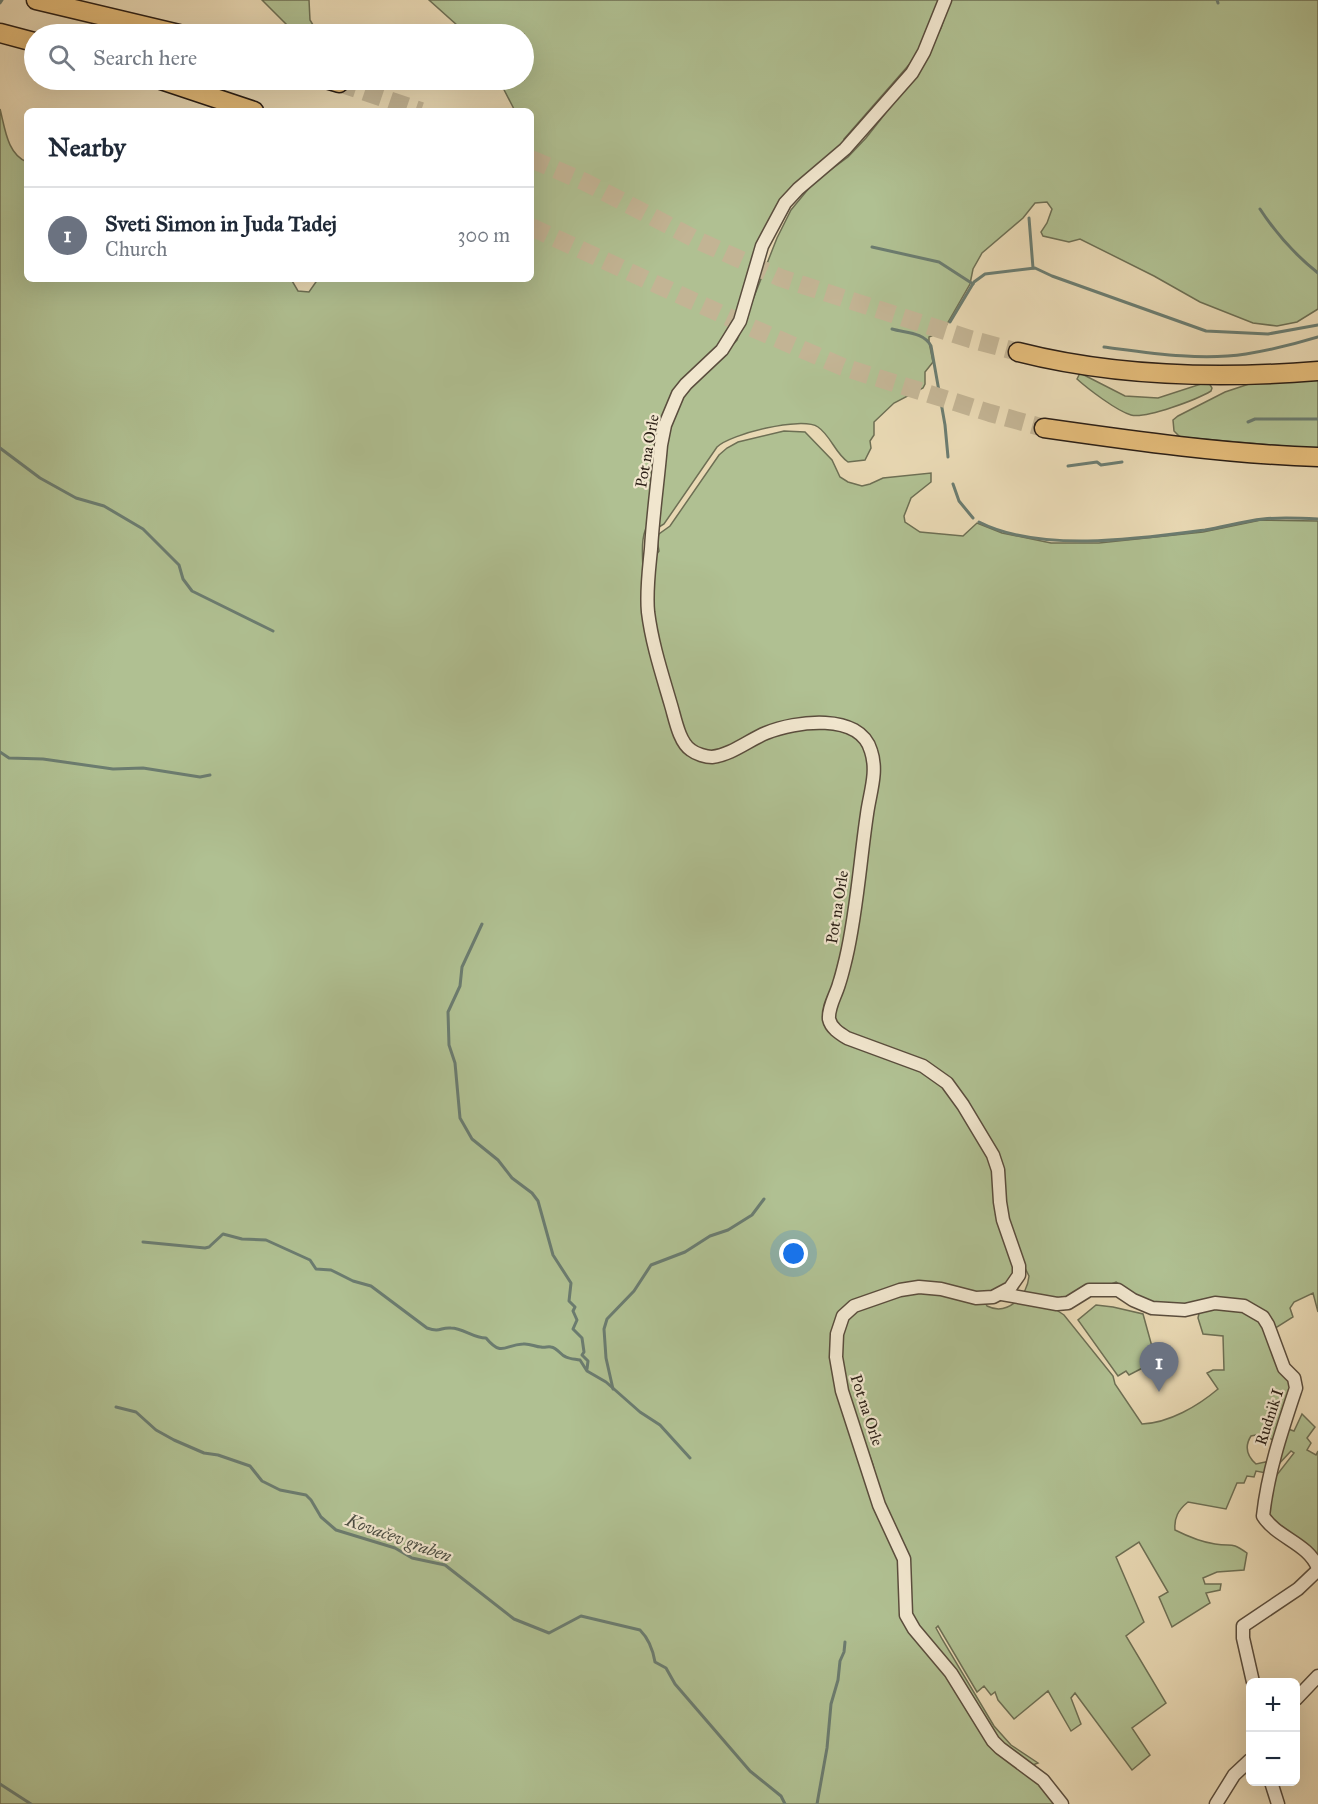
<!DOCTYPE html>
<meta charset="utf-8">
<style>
body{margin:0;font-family:"IM FELL Great Primer",serif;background:#f6f6f7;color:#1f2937}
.controls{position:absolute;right:18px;bottom:18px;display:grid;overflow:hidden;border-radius:9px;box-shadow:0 6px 24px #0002}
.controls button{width:54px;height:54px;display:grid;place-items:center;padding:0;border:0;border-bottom:2px solid #e0e1e3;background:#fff;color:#1f2937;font:30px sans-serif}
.you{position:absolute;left:794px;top:1254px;width:21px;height:21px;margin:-15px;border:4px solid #fff;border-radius:50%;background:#1a73e8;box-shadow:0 0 0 9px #1a73e833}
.badge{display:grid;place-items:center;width:39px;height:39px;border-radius:50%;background:#8f2418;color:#fff;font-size:20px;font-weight:700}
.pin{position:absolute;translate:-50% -50px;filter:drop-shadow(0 2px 3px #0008)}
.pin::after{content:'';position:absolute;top:32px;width:21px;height:18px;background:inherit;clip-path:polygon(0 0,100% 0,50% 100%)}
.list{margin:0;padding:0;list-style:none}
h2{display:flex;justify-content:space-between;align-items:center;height:78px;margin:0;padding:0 24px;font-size:26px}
h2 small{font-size:20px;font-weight:400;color:#747a83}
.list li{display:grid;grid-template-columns:39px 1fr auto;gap:18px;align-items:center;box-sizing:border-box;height:96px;padding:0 24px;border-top:2px solid #e0e1e3}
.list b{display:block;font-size:22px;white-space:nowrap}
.list p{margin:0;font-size:20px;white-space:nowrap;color:#747a83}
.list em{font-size:20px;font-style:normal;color:#747a83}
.icon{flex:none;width:33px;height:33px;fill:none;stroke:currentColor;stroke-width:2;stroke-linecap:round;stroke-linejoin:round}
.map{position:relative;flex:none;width:1318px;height:1804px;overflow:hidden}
.search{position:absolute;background:#fff;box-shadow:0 6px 24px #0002;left:24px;top:24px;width:510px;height:66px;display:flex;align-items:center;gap:15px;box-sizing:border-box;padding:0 21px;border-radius:33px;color:#747a83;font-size:22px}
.panel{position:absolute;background:#fff;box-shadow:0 6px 24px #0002;left:24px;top:108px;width:510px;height:174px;border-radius:9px}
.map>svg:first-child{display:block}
</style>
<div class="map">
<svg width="1318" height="1804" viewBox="0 0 1318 1804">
<rect width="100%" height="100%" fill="#e9d9b4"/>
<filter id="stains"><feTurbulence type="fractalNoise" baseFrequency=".00333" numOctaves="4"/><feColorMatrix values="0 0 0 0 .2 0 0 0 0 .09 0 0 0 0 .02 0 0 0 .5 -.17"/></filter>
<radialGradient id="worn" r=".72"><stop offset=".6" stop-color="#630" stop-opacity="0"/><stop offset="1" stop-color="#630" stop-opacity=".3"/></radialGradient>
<g fill="#b0c092" stroke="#6d6f54" stroke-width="1.5">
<path d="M262,0h47l1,20 6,10v4h-20z"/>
<path d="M429,0h510l-14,38 -11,21 -70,80 2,3 -60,63 -69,157 20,-22 40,-102 14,-28 23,-28 34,-25 18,-19 51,-65 24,-45 9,-28h368v309l-21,13 -20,4 -24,-3 -53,-21 -46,-26 -74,-37 -11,3 -26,-6 -2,-4 6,-9 5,-14 -5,-7 -12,1 -12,15 -41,35 -9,16 -3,15 -27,47 -14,6v5l4,20 -8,10v12l-2,4 -29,15 -20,19v13l-4,6 1,7 -6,12 -17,2c-13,-9 -17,-26 -30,-35 -16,-11 -88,7 -101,20l-53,77 -5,3 -8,-6c-12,12 -8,35 -8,51l31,153 26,34 75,-26 52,-6 24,4 14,13 5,34 -18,107 -8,63 -20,74 104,51 19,14 38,63 11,27 20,101 -28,17 -54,-11 -80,17 -22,40 70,219v50l36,51 54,83 39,29 27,31h-1058v-1695c5,19 7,45 27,53v117h264l7,12 11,1 9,-13h213v-168h-16l-16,-31h25v-46h-57z"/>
<path d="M1080,373l45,23 33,2 46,-15h5l3,5 -1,3c-13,8 -65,28 -80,24 -14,-4 -43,-26 -54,-36z"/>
<path d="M1318,378v71l-138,-12 -6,-6 -1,-11 5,-4 47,-24 24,-8z"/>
<path d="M784,431l21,1 27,28 8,17 8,5 14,4 8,-2 13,-6 48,-5v9l-20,16 -7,18 1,6 15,10 43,4 14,-13 25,10 49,10h48l104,-11 58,-12 57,1v791l-5,-19 -19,9 -4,6 3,9 -19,12c-25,-51 -78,-14 -119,-23 -9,-2 -23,-7 -30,-14 -3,-4 -3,-7 -9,-10l-47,19 -7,-4 -4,14 6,4 49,61 2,8 27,40c27,-1 56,-18 76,-35l-11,-16 6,-3h11l-1,-34 -20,-2 -5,-16 1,-5c7,-7 17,-8 26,-7 43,2 43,31 57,63 4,7 10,10 11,19 1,13 -11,42 -18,53l-14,-7 -10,2c-7,11 -4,20 5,28l14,-3 -4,12 -10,-2 -2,6 -7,-1 -3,7h-7l-11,26 -38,-7c-10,8 -14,16 -13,28 12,6 26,12 40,14 18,3 15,-3 32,9l-3,17 -27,2 -14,6 2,6h16l-1,6 -14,3 4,10 -38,24 -13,-30 9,-5 -29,-50 -23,15 28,65 -18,14 40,67 -34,25 18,27 -18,15 -57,-77 -4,5 10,26 -10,7 -23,-40 -34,28 -16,-19 -3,-8 -4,3 -7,-9 -7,6 -39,-66 -2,2 6,11 52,87 17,19 27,18 -5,2 -36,-24 -51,-83 -29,-30 -6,-10 -3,-11 2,-44 -4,-12 -25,-50 -8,-36 -24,-67 -7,-29v-33l2,-10 3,-8 7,-7 11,-5 38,-13 15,-3 25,2 42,10 2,4c20,10 40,-9 42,-30 -7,-14 -17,-31 -21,-47 -7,-29 0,-55 -14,-83l-43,-64 -11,-9 -10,-6 -84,-34 -11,-9 -3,-6c5,-22 15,-43 19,-65 5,-22 6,-45 9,-68 4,-31 24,-113 15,-139 -7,-18 -27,-25 -45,-26 -17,-1 -42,-1 -58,6 -24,10 -45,27 -72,25 -31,-16 -55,-153 -48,-188 1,-5 5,-9 7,-12l-2,-12 2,-5 11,-8 49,-71 8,-7 11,-6z"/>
<path d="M1096,1305l17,2 30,7 13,47 -27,14 -3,-4 -8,5 -40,-56z"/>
<path d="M1302,1414l13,13 -8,11 4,5 -4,7 9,5 2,-4v104l-50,-38 1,-31h5l2,-10 18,-23 -3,-2 -14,15 11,-37 6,2z"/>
</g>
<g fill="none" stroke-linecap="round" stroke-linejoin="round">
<g stroke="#6b7c70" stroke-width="3">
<path d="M1217,0l1,3"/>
<path d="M0,3l2,-3"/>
<path d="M1260,209c17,26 34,45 58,64"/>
<path d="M1029,218l4,50"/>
<path d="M872,247l67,15 34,22"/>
<path d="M950,322l24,-40 11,-8 50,-6 17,8 154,55 62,3 50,-9"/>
<path d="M892,329c13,4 32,3 39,17l14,79 3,32"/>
<path d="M1104,347c46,6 96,14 142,7 25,-4 49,-10 72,-17"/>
<path d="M1248,422l7,-3h63"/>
<path d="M0,448l40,30 36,20 28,8 39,23 36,36 4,14 9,12 81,40"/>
<path d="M1068,466l29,-4 4,3 21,-3"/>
<path d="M953,484l6,17 14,17"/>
<path d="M979,522c61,31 159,17 226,8 19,-3 38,-9 58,-11 18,-2 37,-1 55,0"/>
<path d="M0,752l9,6 34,1 70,10 30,-1 57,9 10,-2"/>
<path d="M482,924l-20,43 -2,19 -12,26 1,33 6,18 5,55 12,21 26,21 14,18 20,15 6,8 15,54 18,28 -2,18 6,6 -2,4 4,9 -4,9 9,9 2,14 -2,3 6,6 -1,8"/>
<path d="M143,1242l62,6 4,-1 14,-13 19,5 24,1 44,20 6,9 15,1 22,11 18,5 56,42c14,5 13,-1 24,0 12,0 22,10 35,10 16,19 18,7 37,6 7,-1 12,3 18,3 4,1 7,-1 10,0 7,1 9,8 15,10 4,2 9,2 14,3l7,11 19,11 34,30 20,13 30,33"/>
<path d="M613,1389l-7,-31 -2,-29 3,-10 27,-28 17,-26 34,-13 25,-16 18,-6 24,-15 12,-16"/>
<path d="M116,1407l20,5 20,18 18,10 30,13 14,2 32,11 12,15 18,9 26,5 5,5 10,17 15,13 59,18 17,10 33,7 69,54 35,14 32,-17 59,14c9,9 13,20 15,32l11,6 9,16 75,87 31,25 4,8"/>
<path d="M0,1784l31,20"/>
<path d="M817,1804l10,-56 4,-44 7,-24 2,-19 4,-9 1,-10"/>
</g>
<g stroke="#c3b494" stroke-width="18" stroke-dasharray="18 9" stroke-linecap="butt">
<path d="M339,83l82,28"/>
<path d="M531,159l54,23 112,58 84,38 189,61 48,13"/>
<path d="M531,227l219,100 93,40 147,46 54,15"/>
</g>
<defs>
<g id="minor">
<path d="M945,0l-21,52 -12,21 -67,76 -47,40 -13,14 -23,43 -22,75 -18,29 -36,34 -8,10 -13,31 -4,20c-3,35 -8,69 -10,104 -2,21 -5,42 -3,63 4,32 14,62 23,93 4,13 8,37 20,45 5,4 15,7 21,7 19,-2 37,-17 54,-24 29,-12 94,-21 105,18 7,21 -1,41 -4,63 -7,47 -10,97 -21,144 -2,8 -4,17 -7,26 -3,11 -11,23 -10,35 2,9 10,14 18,19l76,28 24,17 16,22 30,50 5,15 2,32 3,18 16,46v9l-9,13 -17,9 -17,1 -35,-9 -22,-2 -19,3 -46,16 -11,10 -6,18 -1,23 6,34 37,114 25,54 2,56 8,14 37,44 42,68 7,7 43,32 19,24"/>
<path d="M1002,1294l55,10 11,-1 21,-13h29l15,10 19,8 33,2 30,-7 29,3 19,11 5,8 16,43 10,10 2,10c-14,42 -28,83 -33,128 14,22 45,27 55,52"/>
<path d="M1253,1682l-10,-44v-12l55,-37 20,-19"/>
<path d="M1296,1699l22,-23"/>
<path d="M1271,1782l7,22"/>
<path d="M1216,1804l18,-29 16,-15"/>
</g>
<g id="highway">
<path d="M36,0l143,34"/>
<path d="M0,33l34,9"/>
<path d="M161,80l93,31"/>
<path d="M329,80l10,3"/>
<path d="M1018,352c98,25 200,27 300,19"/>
<path d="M1044,428c91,13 182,26 274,29"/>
</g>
</defs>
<use href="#minor" stroke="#5a4d3d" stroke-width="15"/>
<use href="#highway" stroke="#2a1e15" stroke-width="21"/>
<use href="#minor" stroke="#f1e6ce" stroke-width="12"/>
<use href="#highway" stroke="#e4bc7a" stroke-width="18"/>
</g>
<g text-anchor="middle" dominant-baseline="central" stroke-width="4.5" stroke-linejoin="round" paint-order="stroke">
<g font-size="16" fill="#2a1e15" stroke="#f1e6ce">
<text transform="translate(647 451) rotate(-80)">Pot na Orle</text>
<text transform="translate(837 907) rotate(-81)">Pot na Orle</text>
<text transform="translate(867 1410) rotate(72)">Pot na Orle</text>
<text transform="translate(1269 1417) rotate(-72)">Rudnik I</text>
</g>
<g font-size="18" font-style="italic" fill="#4b4d42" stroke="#f1e6ce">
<text transform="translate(399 1538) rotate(20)">Kovačev graben</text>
</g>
</g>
<rect width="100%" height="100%" filter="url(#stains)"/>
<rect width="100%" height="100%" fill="url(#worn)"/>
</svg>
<div class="controls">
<button>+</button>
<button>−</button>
</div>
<div class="you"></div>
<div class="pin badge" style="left:1159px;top:1392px;background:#6b7280">1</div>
<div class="search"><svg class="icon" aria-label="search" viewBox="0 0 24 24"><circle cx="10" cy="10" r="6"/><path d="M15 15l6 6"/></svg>Search here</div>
<section class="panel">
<h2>Nearby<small></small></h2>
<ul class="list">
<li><span class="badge" style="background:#6b7280">1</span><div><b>Sveti Simon in Juda Tadej</b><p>Church</p></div><em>300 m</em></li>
</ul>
</section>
</div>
